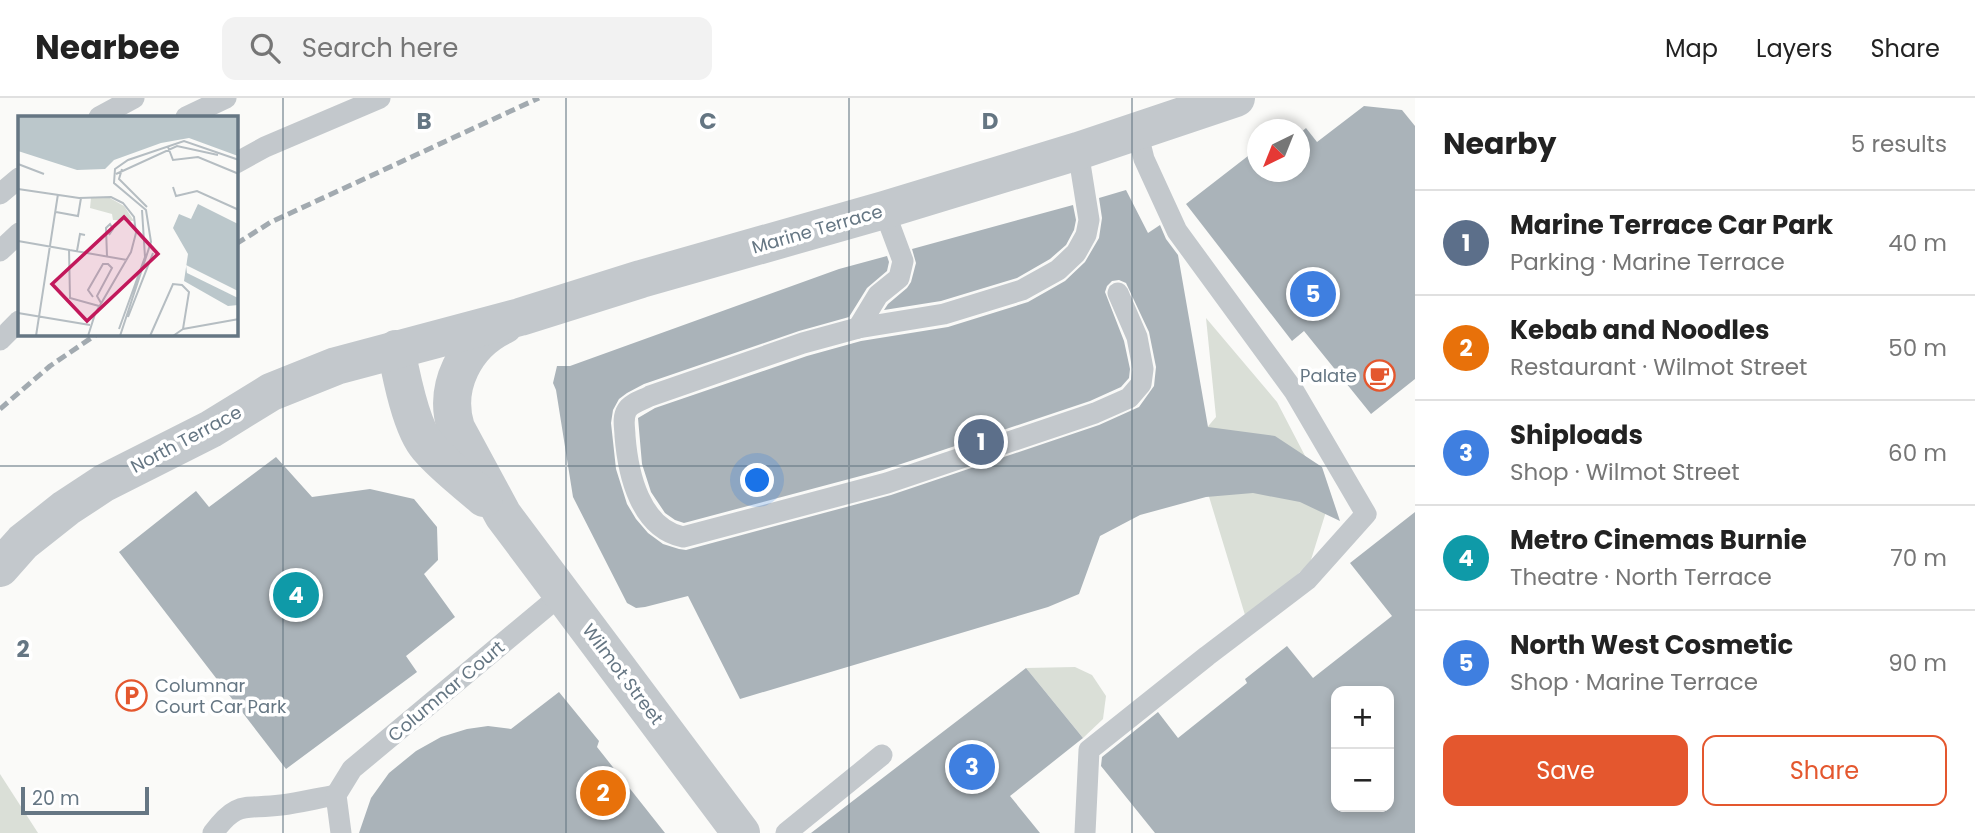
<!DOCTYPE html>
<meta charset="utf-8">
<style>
body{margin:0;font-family:Poppins,sans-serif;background:#f2f2f2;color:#222}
.controls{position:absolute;right:21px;bottom:21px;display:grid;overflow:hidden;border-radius:14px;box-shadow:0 4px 10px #0003}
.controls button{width:63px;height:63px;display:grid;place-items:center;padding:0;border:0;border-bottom:2px solid #e0e0e0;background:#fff;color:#222;font:35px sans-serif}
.compass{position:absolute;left:1247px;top:21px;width:63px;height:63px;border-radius:50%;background:#fff;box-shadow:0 4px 10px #0003;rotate:223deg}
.scale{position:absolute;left:21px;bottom:18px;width:128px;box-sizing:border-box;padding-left:7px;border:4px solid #657683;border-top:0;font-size:19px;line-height:24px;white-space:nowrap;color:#657683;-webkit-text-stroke:5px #fff;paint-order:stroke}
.you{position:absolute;left:758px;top:383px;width:24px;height:24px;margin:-18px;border:5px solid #fff;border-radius:50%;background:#1a73e8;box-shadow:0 0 0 10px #1a73e833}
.badge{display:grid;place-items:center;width:46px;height:46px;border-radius:50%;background:#e4572e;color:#fff;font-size:23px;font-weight:700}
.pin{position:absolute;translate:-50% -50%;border:4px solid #fff;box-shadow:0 2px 7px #0006}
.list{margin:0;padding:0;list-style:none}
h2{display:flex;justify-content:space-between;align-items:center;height:91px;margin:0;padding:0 28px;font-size:30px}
h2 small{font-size:23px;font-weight:400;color:#767676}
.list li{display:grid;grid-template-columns:46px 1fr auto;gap:21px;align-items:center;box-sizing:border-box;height:105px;padding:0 28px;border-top:2px solid #e0e0e0}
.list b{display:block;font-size:26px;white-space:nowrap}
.list p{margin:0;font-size:23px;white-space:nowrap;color:#767676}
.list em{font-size:23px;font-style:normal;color:#767676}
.actions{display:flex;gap:14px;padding:21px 28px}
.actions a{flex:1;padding:16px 0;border:2px solid #e4572e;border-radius:14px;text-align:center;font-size:24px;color:#e4572e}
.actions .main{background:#e4572e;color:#fff}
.icon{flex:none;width:38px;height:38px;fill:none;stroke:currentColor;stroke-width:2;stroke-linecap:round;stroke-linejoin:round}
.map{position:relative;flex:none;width:1415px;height:735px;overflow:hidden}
header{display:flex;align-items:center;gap:42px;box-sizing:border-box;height:98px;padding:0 35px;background:#fff;border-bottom:2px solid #e0e0e0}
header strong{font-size:33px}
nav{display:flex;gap:38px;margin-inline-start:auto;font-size:24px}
.search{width:490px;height:63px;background:#f2f2f2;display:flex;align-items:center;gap:18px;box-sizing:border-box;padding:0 24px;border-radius:14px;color:#767676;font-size:26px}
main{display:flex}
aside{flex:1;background:#fff}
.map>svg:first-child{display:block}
</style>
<header>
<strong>Nearbee</strong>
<div class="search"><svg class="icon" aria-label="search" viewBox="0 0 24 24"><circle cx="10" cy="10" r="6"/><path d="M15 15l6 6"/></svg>Search here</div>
<nav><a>Map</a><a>Layers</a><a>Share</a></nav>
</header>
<main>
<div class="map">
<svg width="1415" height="735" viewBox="0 0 1415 735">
<rect width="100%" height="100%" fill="#fafaf8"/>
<g fill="#dadfd7">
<path d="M1206,220l71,84 52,100 -19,61 -31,28 -34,24 -52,-171 23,-27z"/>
<path d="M1075,569l17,8 14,21 -3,23 -20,19 -57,-70z"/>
<path d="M0,676l38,59h-38z"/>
</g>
<g fill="#aab3b9" fill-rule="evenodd">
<path d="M1364,8l38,4 13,16v253l-44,35 -67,-83 -12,10 -106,-137 71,-55v23h42v-38l7,-6 11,14z"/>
<path d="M1126,92l22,43 12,-8 6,14 12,16 30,172 67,9 47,31 18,54 -40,-19 -47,-9 -47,4 -66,18 -40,21 -21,58 -31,13 -308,92 -52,-103 -43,11 -9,1 -9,-5 -54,-106 -17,-107 -3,-7 4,-17h13l269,-97 48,-13 2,6 -2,9 -20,17 -18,29 -50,14 -155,53 -17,9 -8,6 -6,11 -2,13 5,46 11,35 9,15 12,14 15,11 16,5 7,1 205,-55 208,-70 40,-18 15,-21 2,-19 -7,-35 -23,-49 -7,-3 -7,1 -5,5 -2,6 19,49 6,28 -1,9 -8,9 -31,14 -207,69 -199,53 -9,-3 -10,-7 -14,-21 -9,-28 -4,-46 17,-10 152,-52 54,-15 87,-14 80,-25 37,-21 20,-19 14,-24 3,-20 -3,-20z"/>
<path d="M1073,107l3,15 -2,10 -8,15 -16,14 -33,19 -76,23 -57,9 4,-6 19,-16 4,-6 5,-19 -4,-14z"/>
<path d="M276,359l36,40 58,-8 44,10 23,28 1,33 -14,14 31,43 -49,39 11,16 -131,97 -167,-217 77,-61 13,16z"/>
<path d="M1415,414v321h-260l-54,-67 1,-9 56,-45 20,26 69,-55 -2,-4 42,-33 26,32 79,-62 -42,-53zM1336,593h53v116h-53z"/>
<path d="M1026,570l57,70 -73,58 30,37h-229z"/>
<path d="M559,594l40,49 -2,6 68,86h-306l12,-35 18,-25 27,-22 25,-14 26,-8 21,-3 23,3z"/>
</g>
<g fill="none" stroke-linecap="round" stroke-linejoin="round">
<g stroke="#c3c8cc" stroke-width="21">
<path d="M99,19l35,-19"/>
<path d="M186,19l40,-19"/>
<path d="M1078,53l11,69 -3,15 -10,18 -18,17 -36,20 -78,24 -86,14 -55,15 -153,53c-7,4 -19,7 -23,14 -5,8 -2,18 -2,26 3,38 15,92 58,101l204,-54 208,-70 34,-15 12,-14 2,-15 -6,-32 -19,-44"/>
<path d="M236,65l29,-16 115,-49"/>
<path d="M0,96l19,-16"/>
<path d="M0,153l19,-18"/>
<path d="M858,230l20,-33 21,-17 4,-17 -19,-51"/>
<path d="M0,242l19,-19"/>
<path d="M213,735c25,-34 32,-23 68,-28 18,-2 37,-7 55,-10"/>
<path d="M341,735l-5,-38 16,-26 211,-176"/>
<path d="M786,735l96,-78"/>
<path d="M1085,735l4,-83 118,-94 100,-76 59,-66 -72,-123 -117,-160 -33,-72 -7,-28"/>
</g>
<g stroke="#c3c8cc" stroke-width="38">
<path d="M504,227c-39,18 -61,62 -48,103l47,87 238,318"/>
<path d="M396,251c5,26 15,79 32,98 16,19 38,35 56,51"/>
<path d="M0,470l23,-26 43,-34 38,-25 107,-54 60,-37 65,-26 184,-49 121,-38 243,-69 194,-59 158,-53"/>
</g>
<g stroke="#a2aab0" stroke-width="5" stroke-dasharray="10 5" stroke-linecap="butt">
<path d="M236,146l35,-22 268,-124"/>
<path d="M0,311l50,-43 47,-32"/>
</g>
</g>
<path fill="none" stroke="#657683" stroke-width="2" stroke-opacity="0.55" d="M283,0v735M566,0v735M849,0v735M1132,0v735M0,368h1415"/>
<defs>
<symbol id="cafe-ring" viewBox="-11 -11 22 22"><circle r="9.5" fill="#fff" stroke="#e4572e" stroke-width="1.5"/><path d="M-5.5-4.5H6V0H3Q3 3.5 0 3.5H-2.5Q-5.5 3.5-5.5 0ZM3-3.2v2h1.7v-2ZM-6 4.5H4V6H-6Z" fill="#e4572e"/></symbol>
<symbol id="parking-ring" viewBox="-11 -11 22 22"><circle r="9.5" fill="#fff" stroke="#e4572e" stroke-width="1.5"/><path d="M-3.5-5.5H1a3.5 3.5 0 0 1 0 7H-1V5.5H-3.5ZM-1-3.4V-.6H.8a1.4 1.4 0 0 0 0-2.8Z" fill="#e4572e"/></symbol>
</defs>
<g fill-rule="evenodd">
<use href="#cafe-ring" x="1362" y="260" width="35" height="35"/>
<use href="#parking-ring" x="114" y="580" width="35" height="35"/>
</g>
<g text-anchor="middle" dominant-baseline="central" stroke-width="7" stroke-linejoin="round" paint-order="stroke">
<g font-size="18" fill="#657683" stroke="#fff">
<text transform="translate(817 131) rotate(-16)">Marine Terrace</text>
<text transform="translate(186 341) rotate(-28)">North Terrace</text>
<text transform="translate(623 576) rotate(53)">Wilmot Street</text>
<text transform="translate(446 593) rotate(-40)">Columnar Court</text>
</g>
<g font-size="18" fill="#657683" stroke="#fff" text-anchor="end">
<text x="1357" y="277">Palate</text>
<text x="155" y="587" text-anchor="start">Columnar<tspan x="155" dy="21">Court Car Park</tspan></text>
</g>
</g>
<g transform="translate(18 18)">
<rect width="220" height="220" fill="#fafaf8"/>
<path d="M90,81l16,9 10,15 -21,-1 -1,-6 -22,-6 1,-10z" fill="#dadfd7"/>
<path d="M0,0h220v40l-49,-18 -28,5 -47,17 -9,9 -28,1 -59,-19zM180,88l40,20v81l-10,1 -44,-25 4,-27 -15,-26 6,-14 12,5z" fill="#bbc7cb"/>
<path d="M168,149l52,26v7l-51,-25z" fill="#fafaf8"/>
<path fill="none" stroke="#b5bdc2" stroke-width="2" d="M150,31l5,13 25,-3 41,17M0,48l26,10M104,53l-3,10 28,28M98,58l61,-28 41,9M155,71l3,9 21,-5 42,19M0,73l61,9 32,-1 12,6 11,14 2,16 -5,19 -36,62 -7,22M38,96l22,4 3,-18M0,125l109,19M51,133l1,49 29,8M59,135l3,-17 5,1M89,140l-1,-28 4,-4 3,5 -4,6M75,181l-5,-7 15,-26h5l4,4 -15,28 4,7M0,197l72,12M110,201l25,-64M101,213l26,-72 -3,-47M165,213l56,-10M18,220l22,-142M102,220l31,-94 -5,-32 -32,-27 1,-14 13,-9 56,-19 55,19M132,220l23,-52 9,1 7,7 -6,37 -10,7"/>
<path fill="#c2185b" fill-opacity="0.15" stroke="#c2185b" stroke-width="3.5" d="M106,101l34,37 -71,67 -35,-37z"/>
<rect width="220" height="220" fill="none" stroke="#657683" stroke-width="3.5"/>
</g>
<g font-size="23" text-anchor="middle" font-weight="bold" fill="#657683" stroke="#fff" stroke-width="7" stroke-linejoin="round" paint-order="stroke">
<text x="424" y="31">B</text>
<text x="708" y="31">C</text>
<text x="990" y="31">D</text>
<text x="23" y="559">2</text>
</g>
</svg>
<div class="controls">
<button>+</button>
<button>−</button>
</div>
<svg class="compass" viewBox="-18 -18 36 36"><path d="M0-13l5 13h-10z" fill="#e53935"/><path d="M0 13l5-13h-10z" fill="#767676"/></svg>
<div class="scale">20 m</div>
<div class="you"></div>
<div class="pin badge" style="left:981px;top:344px;background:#5c6f8a">1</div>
<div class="pin badge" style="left:603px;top:695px;background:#e8710a">2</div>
<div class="pin badge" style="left:972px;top:669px;background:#3f7fe0">3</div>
<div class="pin badge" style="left:296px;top:497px;background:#0f9aa8">4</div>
<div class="pin badge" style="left:1313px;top:196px;background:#3f7fe0">5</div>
</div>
<aside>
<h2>Nearby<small>5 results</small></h2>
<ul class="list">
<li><span class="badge" style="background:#5c6f8a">1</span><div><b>Marine Terrace Car Park</b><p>Parking · Marine Terrace</p></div><em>40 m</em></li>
<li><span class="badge" style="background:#e8710a">2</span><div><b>Kebab and Noodles</b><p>Restaurant · Wilmot Street</p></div><em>50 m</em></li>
<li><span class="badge" style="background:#3f7fe0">3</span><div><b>Shiploads</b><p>Shop · Wilmot Street</p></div><em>60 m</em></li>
<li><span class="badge" style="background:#0f9aa8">4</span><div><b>Metro Cinemas Burnie</b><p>Theatre · North Terrace</p></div><em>70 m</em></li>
<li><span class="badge" style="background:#3f7fe0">5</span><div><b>North West Cosmetic</b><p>Shop · Marine Terrace</p></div><em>90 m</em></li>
</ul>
<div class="actions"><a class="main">Save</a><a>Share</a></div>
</aside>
</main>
